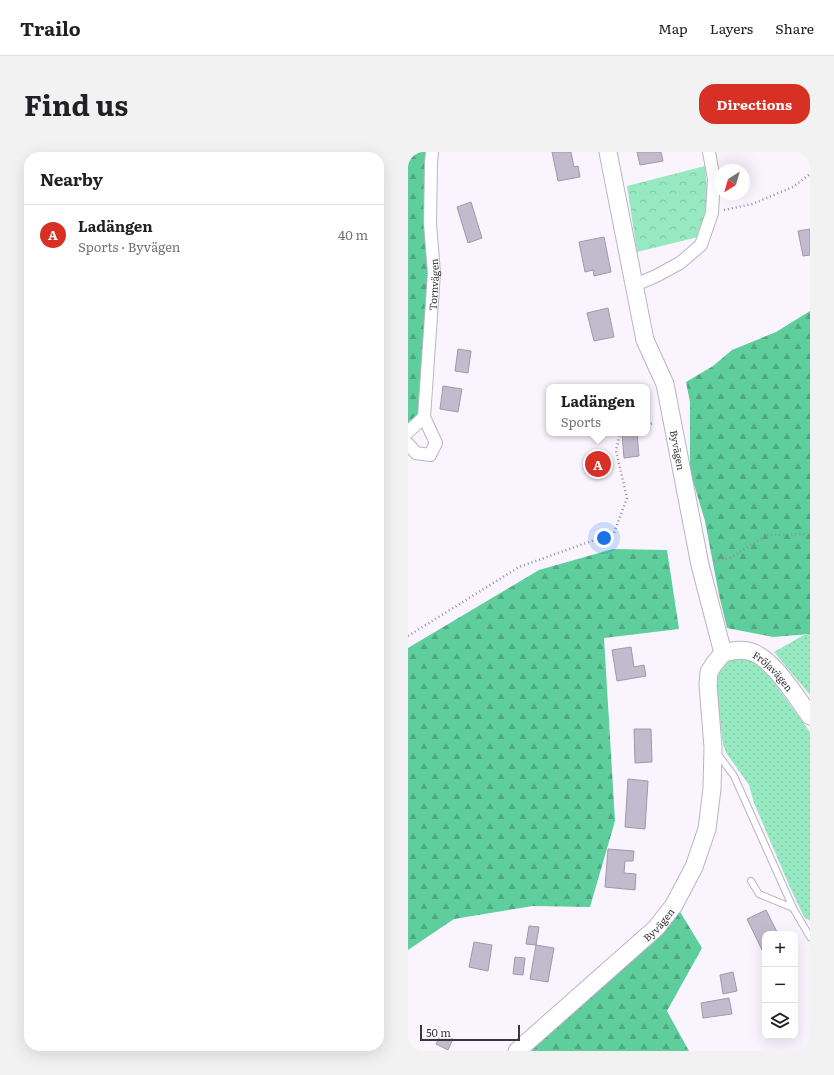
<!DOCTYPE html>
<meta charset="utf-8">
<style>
body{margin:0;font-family:Literata,serif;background:#f2f2f2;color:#202124}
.controls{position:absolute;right:12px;bottom:12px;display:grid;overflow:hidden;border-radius:8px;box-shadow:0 4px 16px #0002}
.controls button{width:36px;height:36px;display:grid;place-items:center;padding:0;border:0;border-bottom:1px solid #e0e0e0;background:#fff;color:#202124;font:20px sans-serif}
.compass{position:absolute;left:306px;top:12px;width:36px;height:36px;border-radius:50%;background:#fff;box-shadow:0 4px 16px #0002;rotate:217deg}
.scale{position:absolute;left:12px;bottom:10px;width:100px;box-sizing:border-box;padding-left:4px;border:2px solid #3a363d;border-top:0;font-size:11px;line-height:14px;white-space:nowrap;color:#3a363d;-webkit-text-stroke:3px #fff;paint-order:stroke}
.you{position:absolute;left:196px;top:386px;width:14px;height:14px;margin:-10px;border:3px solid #fff;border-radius:50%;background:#1a73e8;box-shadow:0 0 0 6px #1a73e833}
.badge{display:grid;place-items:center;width:26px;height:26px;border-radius:50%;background:#d93025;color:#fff;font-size:13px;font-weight:700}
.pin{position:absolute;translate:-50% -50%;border:2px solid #fff;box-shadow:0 1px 4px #0006}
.popup{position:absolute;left:138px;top:232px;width:104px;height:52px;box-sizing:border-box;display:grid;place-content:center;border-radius:8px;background:#fff;filter:drop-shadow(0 1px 3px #0005);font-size:13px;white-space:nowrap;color:#757577}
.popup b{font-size:15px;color:#202124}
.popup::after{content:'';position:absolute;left:50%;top:100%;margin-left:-8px;border:8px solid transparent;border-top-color:#fff}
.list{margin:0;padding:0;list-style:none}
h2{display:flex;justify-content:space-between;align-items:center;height:52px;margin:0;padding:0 16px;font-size:17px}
h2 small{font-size:13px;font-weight:400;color:#757577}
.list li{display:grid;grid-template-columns:26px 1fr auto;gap:12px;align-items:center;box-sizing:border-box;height:60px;padding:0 16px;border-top:1px solid #e0e0e0}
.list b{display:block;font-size:15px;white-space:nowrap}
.list p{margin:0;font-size:13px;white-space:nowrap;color:#757577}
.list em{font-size:13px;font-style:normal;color:#757577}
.icon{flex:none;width:22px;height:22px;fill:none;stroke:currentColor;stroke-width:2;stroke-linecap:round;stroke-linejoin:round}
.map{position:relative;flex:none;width:402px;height:899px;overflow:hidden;border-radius:16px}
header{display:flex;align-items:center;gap:24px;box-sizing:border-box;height:56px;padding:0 20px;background:#fff;border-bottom:1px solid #e0e0e0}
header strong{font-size:19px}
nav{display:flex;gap:22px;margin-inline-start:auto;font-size:14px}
.intro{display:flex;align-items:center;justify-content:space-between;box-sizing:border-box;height:96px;padding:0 24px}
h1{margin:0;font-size:28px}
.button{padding:10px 18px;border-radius:16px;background:#d93025;color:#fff;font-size:14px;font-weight:700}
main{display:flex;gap:24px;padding:0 24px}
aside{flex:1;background:#fff;border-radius:16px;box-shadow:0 4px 16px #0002}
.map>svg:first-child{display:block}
</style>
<header>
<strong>Trailo</strong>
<nav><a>Map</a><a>Layers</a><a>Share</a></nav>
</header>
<div class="intro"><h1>Find us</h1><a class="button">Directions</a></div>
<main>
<aside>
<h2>Nearby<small></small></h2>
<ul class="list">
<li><span class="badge">A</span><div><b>Ladängen</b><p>Sports · Byvägen</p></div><em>40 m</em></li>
</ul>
</aside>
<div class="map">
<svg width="402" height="899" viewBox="0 0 402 899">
<defs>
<pattern id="grass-dots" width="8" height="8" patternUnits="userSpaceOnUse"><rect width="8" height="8" fill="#96e9c1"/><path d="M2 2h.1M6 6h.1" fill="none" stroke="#82c8a7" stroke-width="1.8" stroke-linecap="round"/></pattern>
<pattern id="forest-firs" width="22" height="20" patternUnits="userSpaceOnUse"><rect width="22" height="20" fill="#5ece9c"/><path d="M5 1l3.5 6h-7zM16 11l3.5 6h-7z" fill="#4fa880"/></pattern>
<pattern id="park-crowns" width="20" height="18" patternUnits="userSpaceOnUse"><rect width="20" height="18" fill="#96e9c1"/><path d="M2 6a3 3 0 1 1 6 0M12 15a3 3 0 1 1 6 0" fill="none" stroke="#82c8a7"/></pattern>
</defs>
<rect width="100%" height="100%" fill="#faf4ff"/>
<g fill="url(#grass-dots)">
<path d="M402,482v61l-36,-43 30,-17z"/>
<path d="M335,505l9,2 12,10 46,63v189l-6,-4 -15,-32 -35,-82 -5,-18 -22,-31 -4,-9 -4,-35 -4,-18 1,-11 3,-10 6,-7 6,-4z"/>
</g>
<g fill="url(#forest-firs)">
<path d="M0,0h18l4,120 -11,143 -11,11z"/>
<path d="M402,159v323l-37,3 -46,-9 -8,-33 -14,-74 -15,-50v-69l-4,-20 27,-16 19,-16 44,-18z"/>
<path d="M205,397l54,1 12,79 -75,9 11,183 -25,86 -57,-1 -79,13 -46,31v-302l131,-78z"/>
<path d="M271,758l23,38 -35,63 22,40h-158l53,-49z"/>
</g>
<path fill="url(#park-crowns)" d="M297,14l3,36 -10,35 -61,15 -10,-66z"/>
<g fill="#c1bbcd" stroke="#9f9aab">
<path d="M144,0h19l3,15 4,-1 2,11 -22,4z"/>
<path d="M229,0h24l2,9 -23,4z"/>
<path d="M63,50l11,36 -14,5 -11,-36z"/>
<path d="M402,77v26l-7,1 -5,-25z"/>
<path d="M196,85l7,35 -17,4 -1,-6 -8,2 -6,-30z"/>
<path d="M200,156l6,29 -20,4 -7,-28z"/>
<path d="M50,197l13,2 -3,22 -13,-2z"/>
<path d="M35,234l19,3 -4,23 -18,-3z"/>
<path d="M214,281h15l2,23 -15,2z"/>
<path d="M223,495l3,20 10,-2 2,11 -29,5 -5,-31z"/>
<path d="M226,577h17l1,33 -17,1z"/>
<path d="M220,627l20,2 -3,48 -20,-2z"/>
<path d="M200,697l26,2 -1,10h-8l-1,12 12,1 -1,16 -30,-3z"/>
<path d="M358,758l12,24h-13v14l-3,2 -15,-31z"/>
<path d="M121,774l10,1 -3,18 -10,-1z"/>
<path d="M66,790l18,3 -4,26 -19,-4z"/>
<path d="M128,793l18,3 -6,34 -18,-3z"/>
<path d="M107,805l10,1 -2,17 -10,-1z"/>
<path d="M325,820l4,19 -14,3 -3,-19z"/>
<path d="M321,846l3,16 -29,4 -2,-15z"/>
<path d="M33,882l12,5 -5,11 -12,-6z"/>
</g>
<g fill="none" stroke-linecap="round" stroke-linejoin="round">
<defs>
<g id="lane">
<path d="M309,601l17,23 59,132 17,29"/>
<path d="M343,729l8,13 34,14"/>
</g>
<g id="street">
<path d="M227,133l21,-9 24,-13 21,-18 11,-32 2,-34 -5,-27"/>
<path d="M0,280l16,-15"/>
<path id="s1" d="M0,292l8,9 14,2 6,-12 -12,-26 10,-144 -4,-50 1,-60 1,-11"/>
</g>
<g id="secondary">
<path id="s2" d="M315,501c9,-2 17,-4 25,-2 23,4 49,47 62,65"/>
<path id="s3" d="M109,899l139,-123 18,-23 20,-38 13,-38 5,-40 1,-42 -5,-62 1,-13 5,-8 9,-11 -23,-88 -35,-181 -20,-44 -37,-188"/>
</g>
</defs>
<use href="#lane" stroke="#bcb3c4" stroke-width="8"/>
<use href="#street" stroke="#bcb3c4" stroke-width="14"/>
<use href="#secondary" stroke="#bcb3c4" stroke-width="19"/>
<g stroke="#959099" stroke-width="2.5" stroke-dasharray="1 3" stroke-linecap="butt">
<path d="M316,58l28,-6 41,-17 17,-13"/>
<path d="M239,273l7,-2"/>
<path d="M306,409l18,-4 35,-22 36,-1 7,4"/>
<path d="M0,484l111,-69 95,-34 13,-35 -11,-47 4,-18"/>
</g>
<use href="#lane" stroke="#fff" stroke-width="6"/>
<use href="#street" stroke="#fff" stroke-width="12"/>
<use href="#secondary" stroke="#fff" stroke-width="17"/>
</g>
<g text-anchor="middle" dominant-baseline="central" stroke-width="4" stroke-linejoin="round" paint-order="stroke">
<g font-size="10" fill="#3a363d" stroke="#fff">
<text stroke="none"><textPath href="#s1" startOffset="201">Tornvägen</textPath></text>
<text transform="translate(270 298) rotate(79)">Byvägen</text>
<text stroke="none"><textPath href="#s2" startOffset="58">Fröjavägen</textPath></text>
<text stroke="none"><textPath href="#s3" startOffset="190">Byvägen</textPath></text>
</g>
</g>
</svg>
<div class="controls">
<button>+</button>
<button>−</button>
<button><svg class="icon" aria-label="layers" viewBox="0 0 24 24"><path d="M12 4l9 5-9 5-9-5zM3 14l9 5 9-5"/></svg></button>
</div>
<svg class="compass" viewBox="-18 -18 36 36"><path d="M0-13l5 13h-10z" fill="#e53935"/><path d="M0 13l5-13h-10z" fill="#757577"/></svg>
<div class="scale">50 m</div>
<div class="you"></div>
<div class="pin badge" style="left:190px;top:312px">A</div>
<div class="popup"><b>Ladängen</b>Sports</div>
</div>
</main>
